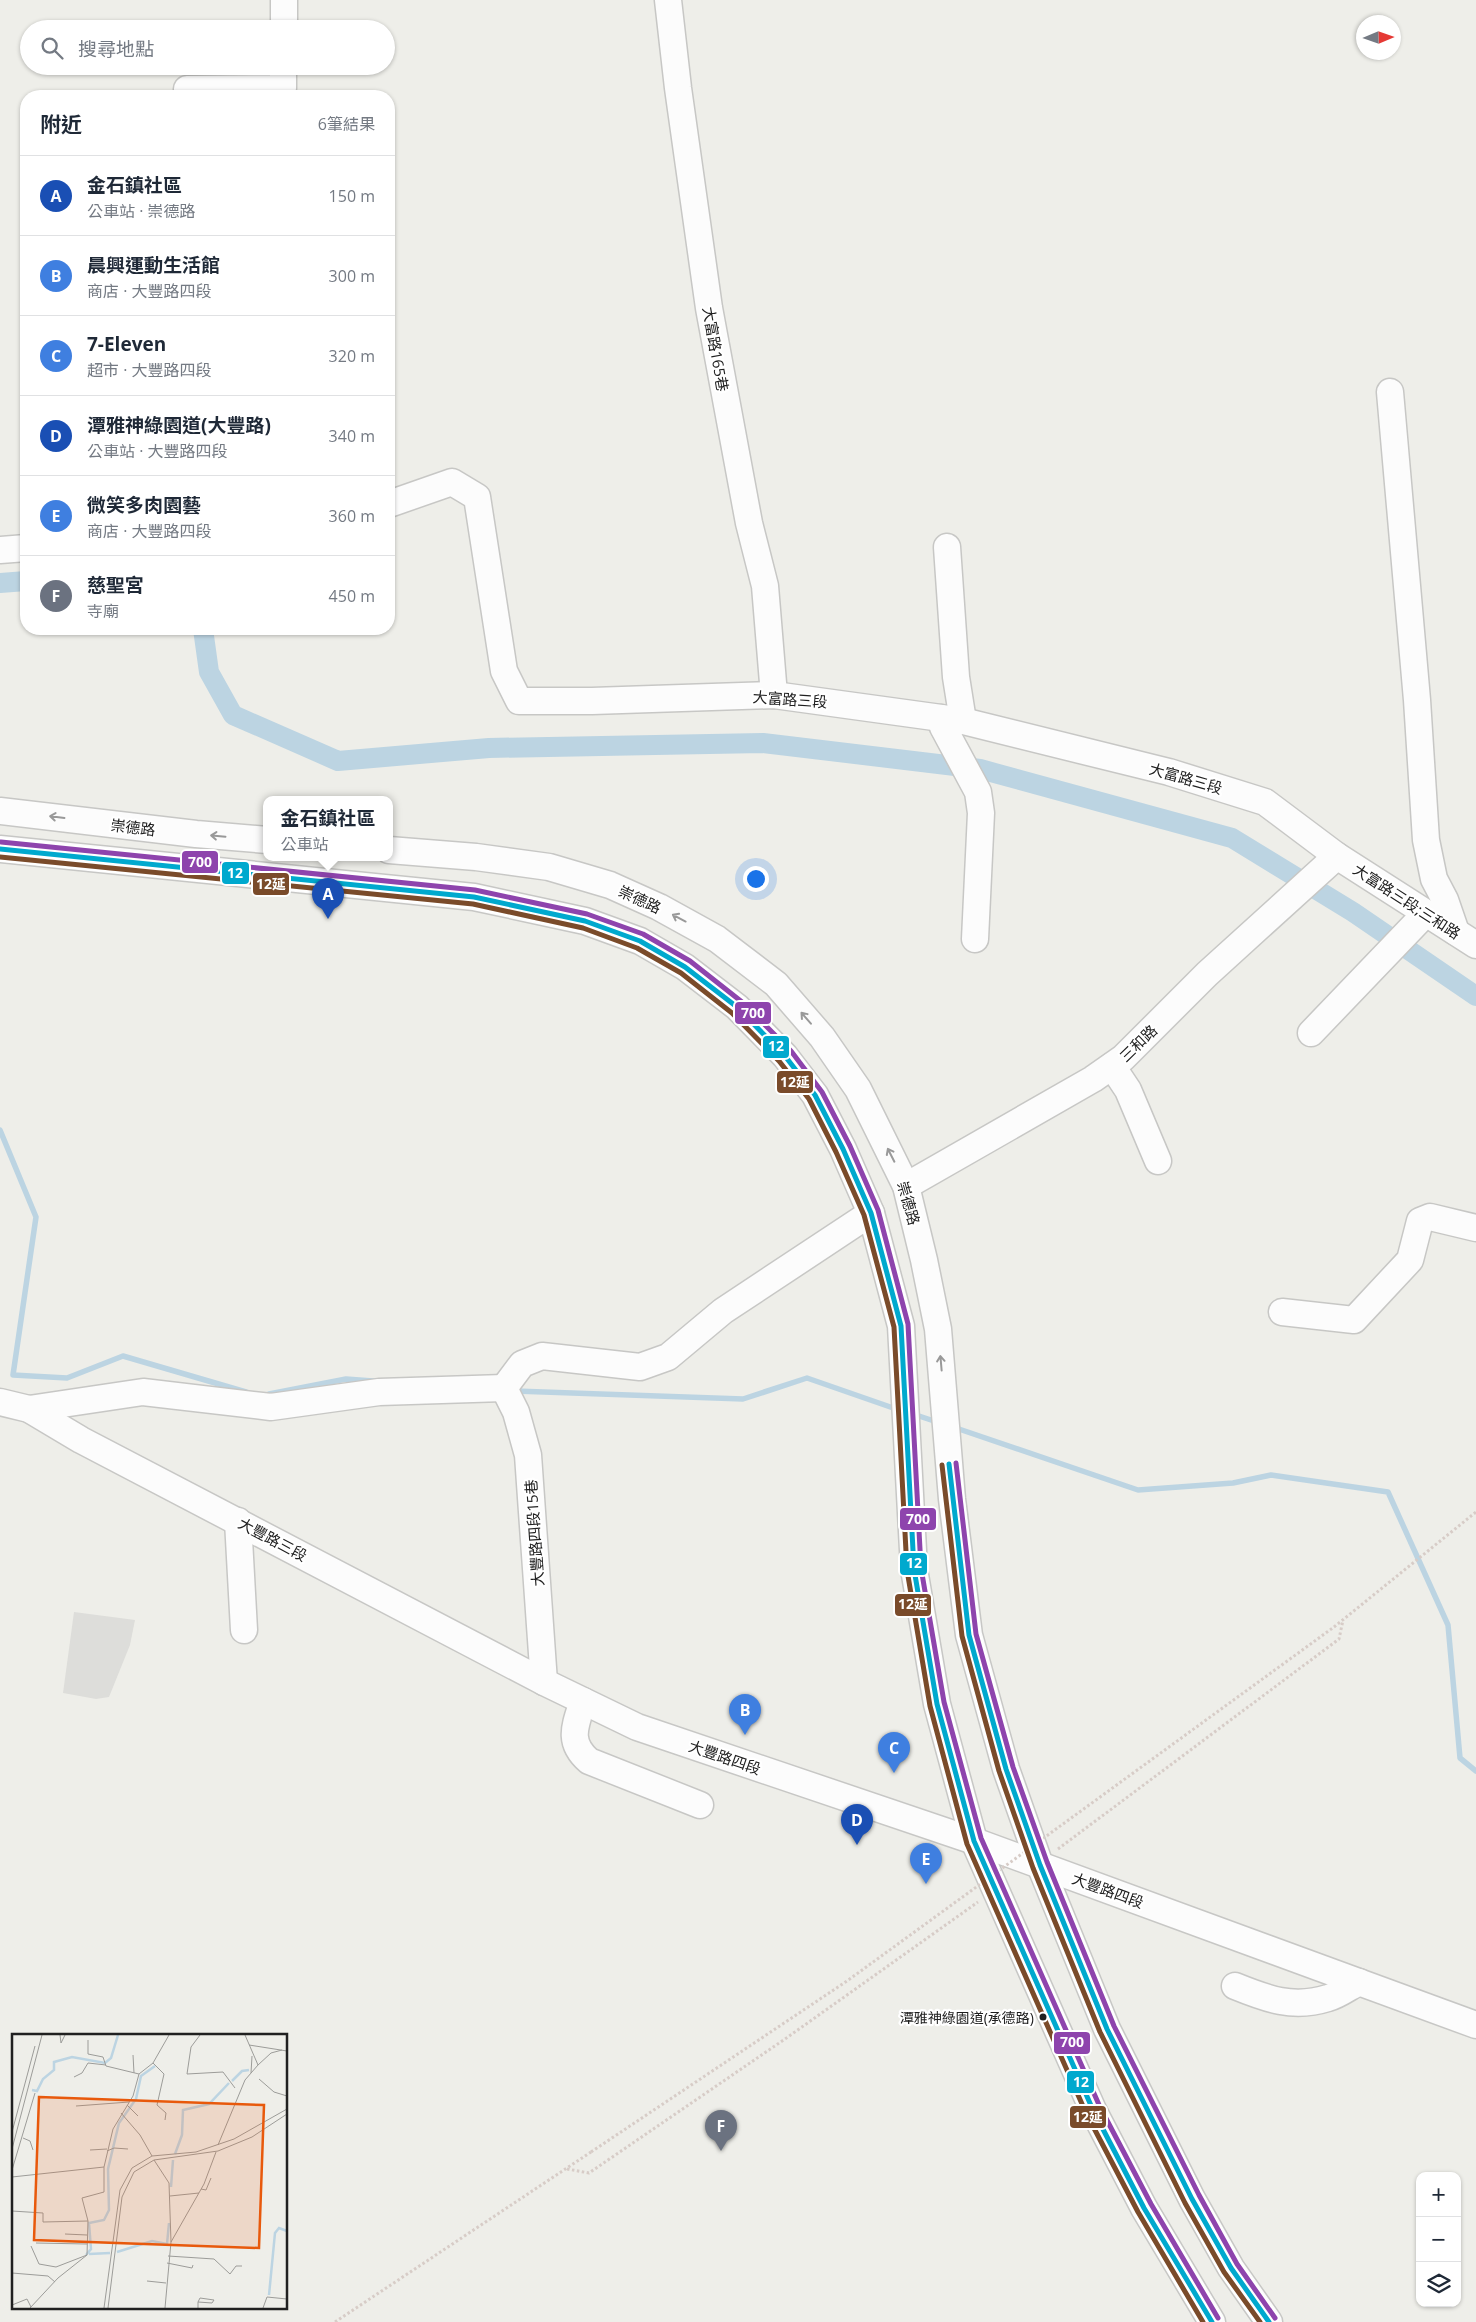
<!DOCTYPE html>
<html lang="zh-TW">
<meta charset="utf-8">
<style>
body{margin:0;font-family:"Open Sans","Noto Sans TC",sans-serif;background:#f6f6f7;color:#1f2937}
.controls{position:absolute;right:15px;bottom:15px;display:grid;overflow:hidden;border-radius:10px;box-shadow:0 1px 4px #0004}
.controls button{width:45px;height:45px;display:grid;place-items:center;padding:0;border:0;border-bottom:1px solid #e0e1e3;background:#fff;color:#1f2937;font:25px sans-serif}
.compass{position:absolute;left:1356px;top:15px;width:45px;height:45px;border-radius:50%;background:#fff;box-shadow:0 1px 4px #0004;rotate:88deg}
.you{position:absolute;left:755px;top:878px;width:18px;height:18px;margin:-12px;border:4px solid #fff;border-radius:50%;background:#1a73e8;box-shadow:0 0 0 8px #1a73e833}
.badge{display:grid;place-items:center;width:32px;height:32px;border-radius:50%;background:#d93025;color:#fff;font-size:16px;font-weight:700}
.pin{position:absolute;translate:-50% -41px;filter:drop-shadow(0 1px 2px #0008)}
.pin::after{content:'';position:absolute;top:26px;width:18px;height:15px;background:inherit;clip-path:polygon(0 0,100% 0,50% 100%)}
.popup{position:absolute;left:263px;top:796px;width:130px;height:65px;box-sizing:border-box;display:grid;place-content:center;border-radius:10px;background:#fff;filter:drop-shadow(0 1px 4px #0005);font-size:16px;white-space:nowrap;color:#747a83}
.popup b{font-size:19px;color:#1f2937}
.popup::after{content:'';position:absolute;left:50%;top:100%;margin-left:-10px;border:10px solid transparent;border-top-color:#fff}
.list{margin:0;padding:0;list-style:none}
h2{display:flex;justify-content:space-between;align-items:center;height:65px;margin:0;padding:0 20px;font-size:21px}
h2 small{font-size:16px;font-weight:400;color:#747a83}
.list li{display:grid;grid-template-columns:32px 1fr auto;gap:15px;align-items:center;box-sizing:border-box;height:80px;padding:0 20px;border-top:1px solid #e0e1e3}
.list b{display:block;font-size:19px;white-space:nowrap}
.list p{margin:0;font-size:16px;white-space:nowrap;color:#747a83}
.list em{font-size:16px;font-style:normal;color:#747a83}
.icon{flex:none;width:28px;height:28px;fill:none;stroke:currentColor;stroke-width:2;stroke-linecap:round;stroke-linejoin:round}
.map{position:relative;flex:none;width:1476px;height:2322px;overflow:hidden}
.search{position:absolute;background:#fff;box-shadow:0 1px 4px #0004;left:20px;top:20px;width:375px;height:55px;display:flex;align-items:center;gap:12px;box-sizing:border-box;padding:0 18px;border-radius:28px;color:#747a83;font-size:19px}
.panel{position:absolute;background:#fff;box-shadow:0 1px 4px #0004;left:20px;top:90px;width:375px;height:545px;border-radius:20px}
.map>svg:first-child{display:block}
</style>
<div class="map">
<svg width="1476" height="2322" viewBox="0 0 1476 2322">
<rect width="100%" height="100%" fill="#eeeee9"/>
<path fill="#ddddda" d="M74,1612l61,8 -5,25 -21,52 -13,2 -33,-6z"/>
<g fill="none" stroke-linecap="round" stroke-linejoin="round">
<g stroke="#bcd4e2" stroke-width="5.5">
<path d="M0,1130l36,87 -23,158 54,3 56,-22 123,36"/>
<path d="M515,1391l228,8 64,-21 92,32"/>
<path d="M269,1394l77,-15 27,2"/>
<path d="M913,1414l27,9"/>
<path d="M953,1427l185,63 95,-7 38,-8 117,17 60,133 12,133 16,13"/>
</g>
<g stroke="#bcd4e2" stroke-width="20">
<path d="M0,583l26,-2"/>
<path d="M203,629l6,43 24,43 105,46 151,-13 274,-5 217,26 252,69 121,74 123,84"/>
</g>
<defs>
<g id="minor">
<path d="M668,0l10,88 31,220 40,215 16,63 9,109"/>
<path d="M284,29v-29"/>
<path d="M188,96l-1,-7 96,-1v-22"/>
<path d="M1390,392l27,308 9,140 8,39 11,21 11,32"/>
<path d="M389,504l63,-22 25,15 27,174 15,30h73l182,-6 189,26 206,51 96,30 72,54 139,89"/>
<path d="M947,547l9,130 7,44"/>
<path d="M0,550l26,-2"/>
<path d="M941,718l2,9 35,65 3,21 -6,126"/>
<path d="M0,811l196,23 71,6"/>
<path d="M0,849l474,48 111,24 55,20 45,26 52,40 48,49 30,39 28,54 28,64 30,113 13,243 23,135 37,137 119,269 51,98 68,114"/>
<path d="M389,850l87,7 73,10 61,18 49,22 58,32 59,45 46,53 36,52 48,97 18,74 14,69 14,170 17,136 37,134 34,96 67,164 85,170 39,69 38,54"/>
<path d="M1311,1033l115,-120"/>
<path d="M1112,1066l16,24 30,71"/>
<path d="M906,1186l187,-107 30,-21 84,-84 130,-118"/>
<path d="M1282,1312l72,8 56,-60 10,-39 10,-4 46,11"/>
<path d="M504,1388l18,-24 20,-8 98,11 28,-10 55,-46 148,-98"/>
<path d="M504,1388l12,24 12,43 16,227"/>
<path d="M0,1402l29,7 52,31 463,242 93,45 337,114 502,184"/>
<path d="M29,1409l114,-17 128,15 108,-15 125,-4"/>
<path d="M238,1521l6,109"/>
<path d="M583,1701c-8,25 -16,41 6,60l111,44"/>
<path d="M1235,1986c32,13 58,23 93,12 11,-3 21,-11 31,-16"/>
</g>
</defs>
<use href="#minor" stroke="#c7c7c5" stroke-width="29"/>
<g stroke="#d7ccc7" stroke-width="3" stroke-dasharray="2.5 2.5" stroke-linecap="butt">
<path d="M1334,1627l142,-115"/>
<path d="M1058,1849l281,-210 4,-19"/>
<path d="M567,2169l22,4 196,-134 193,-137"/>
<path d="M335,2322l256,-170"/>
</g>
<use href="#minor" stroke="#fcfcfc" stroke-width="26"/>
<path stroke="#d7ccc7" stroke-width="3" stroke-dasharray="2.5 2.5" stroke-linecap="butt" d="M591,2152l256,-171 487,-354"/>
<defs>
<g id="bus-1">
<path d="M0,849l474,48 111,24 55,20 45,26 52,40 48,49 30,39 28,54 28,64 30,113 13,243 23,135 37,137 119,269 51,98 68,114"/>
<path d="M949,1464l20,171 37,134 34,96 67,164 85,170 39,69 38,54"/>
</g>
<g id="bus-2">
<path d="M0,857l473,47 110,24 54,20 44,25 51,40 47,48 30,38 27,53 28,63 30,112 13,243 23,136 37,138 119,269 52,99 65,110"/>
<path d="M942,1465l20,171 37,135 34,97 67,164 85,171 39,69 36,50"/>
</g>
<g id="bus-3">
<path d="M1,842l474,48 112,24 56,20 47,27 52,41 49,49 31,41 28,54 28,64 30,114 13,244 23,134 37,136 119,269 51,97 67,114"/>
<path d="M956,1463l20,171 37,133 34,95 67,164 85,169 38,69 38,54"/>
</g>
</defs>
<use href="#bus-1" stroke="#fff" stroke-width="9"/>
<use href="#bus-2" stroke="#fff" stroke-width="9"/>
<use href="#bus-3" stroke="#fff" stroke-width="9"/>
<use href="#bus-1" stroke="#00a9ce" stroke-width="5"/>
<use href="#bus-2" stroke="#7a4b2a" stroke-width="5"/>
<use href="#bus-3" stroke="#8e44ad" stroke-width="5"/>
</g>
<defs><path id="oneway-shaft" d="M-6 0H5M1.5-3L5.5 0L1.5 3" fill="none" stroke-width="1.6" stroke-linecap="round" stroke-linejoin="round" transform="scale(1.25)"/></defs>
<g stroke="#999">
<use href="#oneway-shaft" transform="translate(57 817) rotate(-173)"/>
<use href="#oneway-shaft" transform="translate(218 836) rotate(-175)"/>
<use href="#oneway-shaft" transform="translate(679 918) rotate(-152)"/>
<use href="#oneway-shaft" transform="translate(806 1018) rotate(-131)"/>
<use href="#oneway-shaft" transform="translate(891 1155) rotate(-117)"/>
<use href="#oneway-shaft" transform="translate(941 1363) rotate(-95)"/>
</g>
<circle fill="#202020" stroke="#fff" stroke-width="2" cx="1043" cy="2017" r="4.5"/>
<g text-anchor="middle" dominant-baseline="central" stroke-width="4.5" stroke-linejoin="round" paint-order="stroke">
<g font-size="14" fill="#202020" stroke="#fff" text-anchor="end">
<text x="1034" y="2017">潭雅神綠園道(承德路)</text>
</g>
<g font-size="15" fill="#202020" stroke="#fff">
<text transform="translate(716 349) rotate(80)">大富路165巷</text>
<text transform="translate(790 699) rotate(4)">大富路三段</text>
<text transform="translate(1186 778) rotate(16)">大富路三段</text>
<text transform="translate(133 827) rotate(7)">崇德路</text>
<text transform="translate(640 899) rotate(25)">崇德路</text>
<text transform="translate(1407 901) rotate(33)">大富路三段;三和路</text>
<text transform="translate(1138 1043) rotate(-44)">三和路</text>
<text transform="translate(909 1203) rotate(74)">崇德路</text>
<text transform="translate(534 1533) rotate(-94)">大豐路四段15巷</text>
<text transform="translate(273 1539) rotate(28)">大豐路三段</text>
<text transform="translate(725 1757) rotate(19)">大豐路四段</text>
<text transform="translate(1108 1890) rotate(20)">大豐路四段</text>
</g>
</g>
<g transform="translate(12 2034)">
<rect width="275" height="275" fill="#eeeee9"/>
<path fill="none" stroke="#bcd4e2" stroke-width="2.5" d="M220,47l10,-10 7,-1M20,56l5,1 6,-12 11,-9v-8l18,-5 33,6 6,-5 7,-23M163,120l7,-19 1,-25 26,-6 20,-21M159,153l2,-27M105,218l35,-11 15,3 2,-21M77,220l21,-1M74,221l5,-6 -2,-26 15,-3 5,-10 -1,-41 11,-46 17,-24 5,-23 14,-10M257,261l6,-62 4,-5 8,3"/>
<path fill="none" stroke="#9c9c99" stroke-width="1" d="M48,1l1,8 4,-8M188,1l-9,12 -4,27 36,-2 12,16M76,6v14l15,3 3,9 33,8M237,11l38,6M121,21l1,18M141,29l11,11 -7,31 9,8 -1,7M246,31l13,-12 11,-3M239,39l1,-17M127,40l14,-11 16,-28M62,43l8,-4 6,-10 18,2M247,45l15,13 13,4M115,71l11,11M64,72l53,-4M109,79l19,22 12,21M0,98l23,-86M11,104l7,3 3,9M206,111l27,-65 13,-15 -13,-30M0,115l30,-114M78,116l17,-1M95,117l7,-3 14,1M142,126l15,23 2,59M0,136l23,-77M0,143l92,-10M189,155l5,1 5,-12M158,162l29,-3M0,177l31,2v9l45,-1M53,200l22,1M24,209l51,1M19,212l8,18 17,3 31,-12M156,222l46,3 16,15 6,-8h6M155,229l25,5 1,-3M0,239l36,3 7,6M135,247l19,2M0,271l15,-6 4,8M18,274l28,-30 29,-23 1,-34 -6,-23 22,-6v-25l9,-38 20,-33 6,-22M92,274l16,-118 12,-22 20,-12 44,-4 38,-13 53,-30M96,274l14,-111 12,-25 20,-12 64,-9 34,-14 35,-23M153,274l6,-66 33,-58 12,-32M186,274v-6l2,-4 14,2 -2,3 -14,-1M251,274l4,-11 20,2"/>
<path fill="#e8590c" fill-opacity="0.15" stroke="#e8590c" stroke-width="2.5" d="M27,63l225,8 -5,143 -225,-8z"/>
<rect width="275" height="275" fill="none" stroke="#202020" stroke-width="2.5"/>
</g>
<g stroke="#fff" stroke-width="2">
<rect x="181" y="850" width="38" height="24" rx="5" fill="#8e44ad"/>
<rect x="221" y="861" width="29" height="24" rx="5" fill="#00a9ce"/>
<rect x="252" y="872" width="38" height="24" rx="5" fill="#7a4b2a"/>
<rect x="734" y="1001" width="38" height="24" rx="5" fill="#8e44ad"/>
<rect x="762" y="1035" width="28" height="24" rx="5" fill="#00a9ce"/>
<rect x="776" y="1070" width="38" height="24" rx="5" fill="#7a4b2a"/>
<rect x="899" y="1507" width="38" height="24" rx="5" fill="#8e44ad"/>
<rect x="899" y="1552" width="29" height="24" rx="5" fill="#00a9ce"/>
<rect x="894" y="1593" width="38" height="24" rx="5" fill="#7a4b2a"/>
<rect x="1053" y="2031" width="38" height="24" rx="5" fill="#8e44ad"/>
<rect x="1066" y="2070" width="29" height="24" rx="5" fill="#00a9ce"/>
<rect x="1069" y="2105" width="38" height="24" rx="5" fill="#7a4b2a"/>
</g>
<g font-size="14" text-anchor="middle" font-weight="bold" fill="#fff">
<text x="200" y="867">700</text>
<text x="235" y="878">12</text>
<text x="271" y="889">12延</text>
<text x="753" y="1018">700</text>
<text x="776" y="1051">12</text>
<text x="795" y="1087">12延</text>
<text x="918" y="1524">700</text>
<text x="914" y="1568">12</text>
<text x="913" y="1609">12延</text>
<text x="1072" y="2047">700</text>
<text x="1081" y="2087">12</text>
<text x="1088" y="2122">12延</text>
</g>
</svg>
<div class="controls">
<button>+</button>
<button>−</button>
<button><svg class="icon" aria-label="layers" viewBox="0 0 24 24"><path d="M12 4l9 5-9 5-9-5zM3 14l9 5 9-5"/></svg></button>
</div>
<svg class="compass" viewBox="-18 -18 36 36"><path d="M0-13l5 13h-10z" fill="#e53935"/><path d="M0 13l5-13h-10z" fill="#747a83"/></svg>
<div class="you"></div>
<div class="pin badge" style="left:328px;top:919px;background:#1a4fb4">A</div>
<div class="popup"><b>金石鎮社區</b>公車站</div>
<div class="pin badge" style="left:745px;top:1735px;background:#3f7fe0">B</div>
<div class="pin badge" style="left:894px;top:1773px;background:#3f7fe0">C</div>
<div class="pin badge" style="left:857px;top:1845px;background:#1a4fb4">D</div>
<div class="pin badge" style="left:926px;top:1884px;background:#3f7fe0">E</div>
<div class="pin badge" style="left:721px;top:2151px;background:#6b7280">F</div>
<div class="search"><svg class="icon" aria-label="search" viewBox="0 0 24 24"><circle cx="10" cy="10" r="6"/><path d="M15 15l6 6"/></svg>搜尋地點</div>
<section class="panel">
<h2>附近<small>6筆結果</small></h2>
<ul class="list">
<li><span class="badge" style="background:#1a4fb4">A</span><div><b>金石鎮社區</b><p>公車站 · 崇德路</p></div><em>150 m</em></li>
<li><span class="badge" style="background:#3f7fe0">B</span><div><b>晨興運動生活館</b><p>商店 · 大豐路四段</p></div><em>300 m</em></li>
<li><span class="badge" style="background:#3f7fe0">C</span><div><b>7-Eleven</b><p>超市 · 大豐路四段</p></div><em>320 m</em></li>
<li><span class="badge" style="background:#1a4fb4">D</span><div><b>潭雅神綠園道(大豐路)</b><p>公車站 · 大豐路四段</p></div><em>340 m</em></li>
<li><span class="badge" style="background:#3f7fe0">E</span><div><b>微笑多肉園藝</b><p>商店 · 大豐路四段</p></div><em>360 m</em></li>
<li><span class="badge" style="background:#6b7280">F</span><div><b>慈聖宮</b><p>寺廟</p></div><em>450 m</em></li>
</ul>
</section>
</div>
